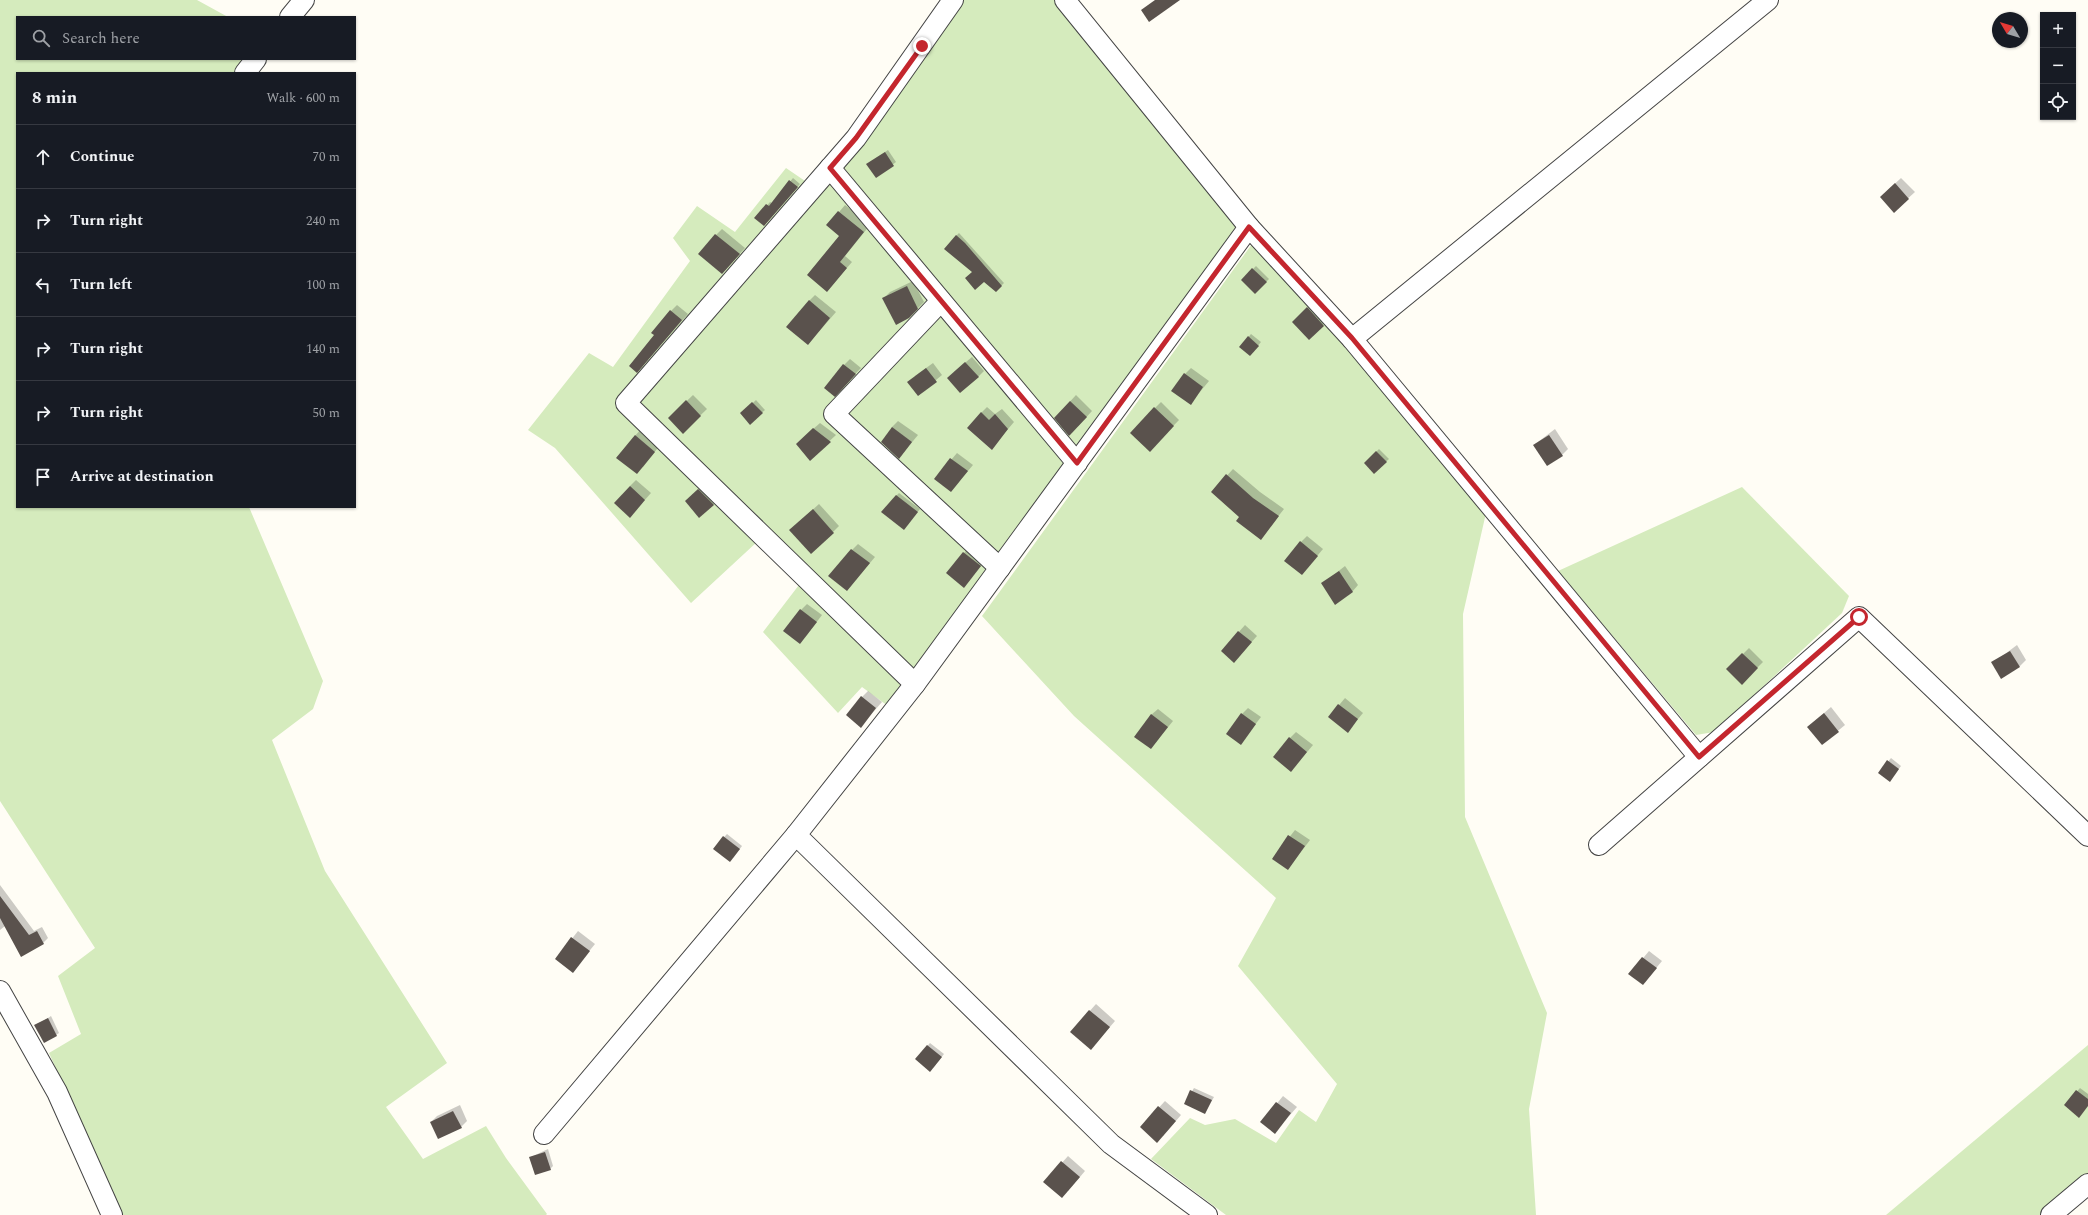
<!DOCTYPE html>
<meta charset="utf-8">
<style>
body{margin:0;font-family:Spectral,serif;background:#242831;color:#f1f3f6}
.controls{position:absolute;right:12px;top:12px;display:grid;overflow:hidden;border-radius:0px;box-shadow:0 1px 3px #0004}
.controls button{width:36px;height:36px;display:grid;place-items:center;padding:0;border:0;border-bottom:1px solid #363941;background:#171b24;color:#f1f3f6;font:20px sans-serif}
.compass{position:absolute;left:1992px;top:12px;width:36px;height:36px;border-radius:50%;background:#171b24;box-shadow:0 1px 3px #0004;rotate:308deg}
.stop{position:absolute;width:12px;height:12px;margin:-9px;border:3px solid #c4262e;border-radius:50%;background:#fff}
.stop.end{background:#c4262e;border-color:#fff;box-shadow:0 1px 4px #0008}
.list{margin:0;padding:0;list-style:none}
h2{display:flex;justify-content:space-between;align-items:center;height:52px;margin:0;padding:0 16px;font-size:17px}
h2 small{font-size:13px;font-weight:400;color:#9ea1a6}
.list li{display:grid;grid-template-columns:26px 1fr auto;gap:12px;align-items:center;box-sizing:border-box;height:64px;padding:0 16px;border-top:1px solid #363941}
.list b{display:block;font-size:15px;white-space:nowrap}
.list em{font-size:13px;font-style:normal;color:#9ea1a6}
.icon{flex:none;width:22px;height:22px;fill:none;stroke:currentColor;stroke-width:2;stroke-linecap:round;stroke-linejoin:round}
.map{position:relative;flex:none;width:2088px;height:1215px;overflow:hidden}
.search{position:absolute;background:#171b24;box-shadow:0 1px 3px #0004;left:16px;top:16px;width:340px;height:44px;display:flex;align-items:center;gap:10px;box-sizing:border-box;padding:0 14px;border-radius:0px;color:#9ea1a6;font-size:15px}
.panel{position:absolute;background:#171b24;box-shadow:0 1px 3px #0004;left:16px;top:72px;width:340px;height:436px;border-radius:0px}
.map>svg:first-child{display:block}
</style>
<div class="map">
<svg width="2088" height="1215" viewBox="0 0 2088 1215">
<rect width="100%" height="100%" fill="#fffdf5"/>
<g fill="#d5ebbd">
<path d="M0,0h197l31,17h-211v42h234l-11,14h-223v434h232l74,174 -10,28 -41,31 53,131 122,192 -61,44 37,52 63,-33 20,32 41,56 -1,1h-424l-73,-162 32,-19 -23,-58 37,-28 -95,-147z"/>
<path d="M942,0h116l179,226 -319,447 -30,33 -26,-19 -24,26 -75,-81 39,-51 12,-10 -48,-44 -8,14 -67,62 -136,-155 -27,-18 61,-77 24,14 77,-106 -17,-23 24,-32 38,26 51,-64 22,15 47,-53z"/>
<path d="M1252,244l64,64 170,205 -23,101 2,203 82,196 -18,96 7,106h-310l-75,-56 39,-41 15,7 30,-6 41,24 23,-33 17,12 21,-38 -99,-118 38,-68 -202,-182 -92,-100z"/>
<path d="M1742,487l107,109 -7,17 -128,119 -18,3 -138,-164z"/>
<path d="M2088,1045v134l-46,36h-156z"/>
</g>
<g fill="#0003">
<path d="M888,150l8,12 -20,15 -6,-15z"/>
<path d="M793,178l7,6 -33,38 -11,-4 14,-16 2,1z"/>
<path d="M1901,178l14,14 -21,19 -7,-20z"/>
<path d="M845,205l25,20 -25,31 7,6 -19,22 7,-48 -12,-11z"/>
<path d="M722,229l23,19 -23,25 -6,-38z"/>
<path d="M959,233l45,50 -8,8 -23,-19 -17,-36z"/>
<path d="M1256,266l13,13 -14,14 -13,-13z"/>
<path d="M913,281l11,21 -15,15 -25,-19 6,-6z"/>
<path d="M815,295l21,17 -28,32 1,-43z"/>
<path d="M1314,302l15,17 -20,19 -16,-16z"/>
<path d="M677,305l11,9 -45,51 13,-30 15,-24z"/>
<path d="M1251,334l10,8 -8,10 -13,-5z"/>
<path d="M972,357l12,14 -6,6 -24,-5z"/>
<path d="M850,359l11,9 -26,27 9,-30z"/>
<path d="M933,363l9,12 -24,20 -3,-19z"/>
<path d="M1191,368l18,13 -19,23 -5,-30z"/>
<path d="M693,395l14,14 -24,23 -14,-14z"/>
<path d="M1076,395l16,16 -22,24 -15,-17z"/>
<path d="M756,400l9,10 -15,13 -9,-9z"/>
<path d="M1161,402l18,18 -29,30 5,-42z"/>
<path d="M987,407l8,7 7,-5 12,13 -22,26 -11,-35z"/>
<path d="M898,421l20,14 -19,23 -7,-31z"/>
<path d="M820,423l16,12 -26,24 -7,-21z"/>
<path d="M641,429l19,16 -17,22 -26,-10z"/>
<path d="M1555,429l13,20 -6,6 -28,-10z"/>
<path d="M1379,449l10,10 -15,13 -9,-9z"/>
<path d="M957,453l16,12 -22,26 -16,-12z"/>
<path d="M1233,469l27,23 24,17 -23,29 -21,-21 -28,-25z"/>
<path d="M636,480l15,13 -15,17 -6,-24z"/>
<path d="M705,484l14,15 -6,6 -21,-10z"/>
<path d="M899,493l21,16 -14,17 -10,-30z"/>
<path d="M819,504l20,22 -6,6 -36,-8z"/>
<path d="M1307,536l16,13 -21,25 -1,-32z"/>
<path d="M858,544l17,13 -28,33 5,-40z"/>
<path d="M970,546l16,14 -22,26 -17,-13z"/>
<path d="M1345,566l13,19 -6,7 -30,-8z"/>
<path d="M807,604l15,11 -16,21 -5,-26z"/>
<path d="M1245,625l12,11 -17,19 -18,-4z"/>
<path d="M2017,645l9,15 -6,6 -27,-3z"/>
<path d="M1749,648l14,14 -21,21 -14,-14z"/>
<path d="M868,691l14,11 -21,24 1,-29z"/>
<path d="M1345,698l18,15 -15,18 -19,-14z"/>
<path d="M1831,707l14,18 -23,19 -14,-17z"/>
<path d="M1248,708l13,9 -20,26 1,-29z"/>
<path d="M1158,709l15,12 -22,27v-33z"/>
<path d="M1296,732l17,13 -16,19 -7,-26z"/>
<path d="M1891,758l10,8 -9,12 -13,-5z"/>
<path d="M1295,830l15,10 -22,29 -15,-11z"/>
<path d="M727,834l15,12 -9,12 -19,-10z"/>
<path d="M0,885l34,46 8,-4 6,11 -5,5 -38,-17 -5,4z"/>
<path d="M578,931l17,13 -22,27 -17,-12z"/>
<path d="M1649,951l13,10 -19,23 -13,-10z"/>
<path d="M1096,1004l19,17 -18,21 -26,-10z"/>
<path d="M51,1016l8,17 -3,2 -20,-9z"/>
<path d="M930,1043l14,11 -11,14 -17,-9z"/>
<path d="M1194,1088l20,9 -9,16 -20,-10z"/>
<path d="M2080,1088l8,6v12l-23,-1z"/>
<path d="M1283,1096l14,11 -22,25 -13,-10z"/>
<path d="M1165,1101l16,14 -18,21 -22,-9z"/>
<path d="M460,1105l7,16 -6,6 -30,-5 6,-6z"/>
<path d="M548,1149l5,17 -3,3 -19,-12z"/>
<path d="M1068,1156l17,15 -17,20 -23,-9z"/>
</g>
<g fill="#5a524d">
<path d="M1155,0h25l-31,22 -8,-12z"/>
<path d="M885,152l9,14 -18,12 -10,-14z"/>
<path d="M789,180l9,7 -34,39 -10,-8 12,-14 3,2z"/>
<path d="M1895,183l14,16 -15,14 -14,-16z"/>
<path d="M838,211l26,21 -24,30 7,6 -20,24 -20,-17 32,-39 -13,-11z"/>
<path d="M715,234l25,20 -18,20 -24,-20z"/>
<path d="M956,235l9,8 37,43 -6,6 -12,-10 -9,8 -10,-12 7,-6 -28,-23z"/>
<path d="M1252,268l15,14 -12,12 -14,-14z"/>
<path d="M907,286l11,23 -9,9 -13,7 -14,-27z"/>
<path d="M809,300l21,18 -22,27 -22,-18z"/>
<path d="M1307,307l17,19 -15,14 -17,-18z"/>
<path d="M670,310l12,10 -45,53 -8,-7 25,-31 -3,-2z"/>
<path d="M1248,336l11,10 -9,10 -11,-9z"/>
<path d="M965,362l14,15 -19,16 -13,-15z"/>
<path d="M843,364l13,10 -21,23 -11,-9z"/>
<path d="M926,368l11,14 -19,14 -11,-14z"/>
<path d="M1184,373l19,14 -12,18 -20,-14z"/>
<path d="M686,400l15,16 -18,18 -15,-16z"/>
<path d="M1070,401l17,16 -18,19 -15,-18z"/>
<path d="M752,402l11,11 -13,12 -10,-12z"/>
<path d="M1154,407l20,19 -24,26 -20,-19z"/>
<path d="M981,412l8,8 6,-6 13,15 -16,21 -25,-22z"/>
<path d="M892,427l20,15 -13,17 -18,-17z"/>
<path d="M813,428l18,14 -21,19 -14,-17z"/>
<path d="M635,435l20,17 -18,22 -21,-16z"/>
<path d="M1549,435l14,21 -16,10 -14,-21z"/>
<path d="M1376,451l11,11 -13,12 -10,-11z"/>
<path d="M950,458l18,13 -17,21 -17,-13z"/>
<path d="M1226,474l27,24 26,18 -18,24 -25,-19 3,-4 -28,-25z"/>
<path d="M630,486l15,14 -15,18 -16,-15z"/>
<path d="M698,489l16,16 -15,13 -14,-17z"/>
<path d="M896,495l22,17 -14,18 -23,-18z"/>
<path d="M813,509l21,24 -23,21 -22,-24z"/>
<path d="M1300,541l18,15 -16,19 -18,-14z"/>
<path d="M851,549l19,14 -23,28 -19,-15z"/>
<path d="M963,552l18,14 -17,22 -18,-15z"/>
<path d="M1339,571l14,21 -18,13 -14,-22z"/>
<path d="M800,609l17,13 -17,22 -17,-13z"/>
<path d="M1238,631l14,11 -18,21 -13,-12z"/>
<path d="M2010,651l10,16 -19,12 -10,-17z"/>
<path d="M1742,653l16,15 -16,17 -16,-16z"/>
<path d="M861,696l15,12 -15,20 -15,-13z"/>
<path d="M1338,704l20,15 -10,14 -20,-16z"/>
<path d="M1241,713l15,11 -15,21 -15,-11z"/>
<path d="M1824,713l15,19 -17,13 -15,-18z"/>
<path d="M1151,714l17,13 -17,22 -17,-12z"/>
<path d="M1289,737l18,15 -16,20 -18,-15z"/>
<path d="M1887,760l12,9 -9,13 -12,-9z"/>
<path d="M1288,835l17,11 -17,24 -16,-11z"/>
<path d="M723,836l17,13 -10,13 -17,-13z"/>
<path d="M0,896l29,39 8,-4 7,13 -23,13 -21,-39z"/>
<path d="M571,937l19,14 -17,22 -18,-14z"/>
<path d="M1642,957l15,11 -14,17 -15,-11z"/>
<path d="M1089,1010l21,17 -19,23 -21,-18z"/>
<path d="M48,1018l9,18 -13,7 -10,-18z"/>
<path d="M927,1045l15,12 -12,15 -15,-13z"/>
<path d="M1190,1090l22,10 -7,14 -21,-10z"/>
<path d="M2076,1090l12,9v7l-9,12 -15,-13z"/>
<path d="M1276,1102l15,11 -16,21 -15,-12z"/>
<path d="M1158,1106l18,15 -19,22 -17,-16z"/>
<path d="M453,1111l9,17 -24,11 -8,-17z"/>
<path d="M545,1152l6,18 -16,5 -6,-18z"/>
<path d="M1061,1161l19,16 -18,21 -19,-16z"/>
</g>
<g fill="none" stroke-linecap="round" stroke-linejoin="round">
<defs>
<g id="minor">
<path d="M1065,0l184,227 103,112 347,418"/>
<path d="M290,17l14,-17"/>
<path d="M245,73l11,-14"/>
<path d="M830,168l247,295"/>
<path d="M941,301l-107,113 166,154"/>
<path d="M1352,339l416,-339"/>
<path d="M915,684l-289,-281 230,-265 97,-138"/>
<path d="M1599,845l260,-228 229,219"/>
<path d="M0,991l57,101 55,123"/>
<path d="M544,1134l252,-299"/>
<path d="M1207,1215l-96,-71 -315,-309 119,-151 334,-457"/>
<path d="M2051,1215l37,-31"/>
</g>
</defs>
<use href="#minor" stroke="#444" stroke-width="22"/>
<use href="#minor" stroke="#fff" stroke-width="20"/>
</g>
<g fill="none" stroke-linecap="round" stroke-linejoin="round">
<path stroke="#c4262e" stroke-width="5" d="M922,46l-66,92 -26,30 247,295 172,-236 103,111 347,419 160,-140"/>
</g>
</svg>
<div class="controls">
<button>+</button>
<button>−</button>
<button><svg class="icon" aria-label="locate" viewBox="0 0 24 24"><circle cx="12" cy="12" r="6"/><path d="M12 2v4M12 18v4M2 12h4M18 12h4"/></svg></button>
</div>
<svg class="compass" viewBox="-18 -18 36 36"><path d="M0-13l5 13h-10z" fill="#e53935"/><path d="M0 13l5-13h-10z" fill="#9ea1a6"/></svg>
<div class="stop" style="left:1859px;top:617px"></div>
<div class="stop end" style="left:922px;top:46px"></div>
<div class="search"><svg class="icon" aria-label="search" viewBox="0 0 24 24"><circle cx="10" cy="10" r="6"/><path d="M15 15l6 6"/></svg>Search here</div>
<section class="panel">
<h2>8 min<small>Walk · 600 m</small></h2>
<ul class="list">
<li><svg class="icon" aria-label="ahead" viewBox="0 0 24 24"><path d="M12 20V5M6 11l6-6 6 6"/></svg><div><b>Continue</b></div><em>70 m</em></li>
<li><svg class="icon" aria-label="right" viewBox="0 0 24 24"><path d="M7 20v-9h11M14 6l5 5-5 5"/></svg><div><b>Turn right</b></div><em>240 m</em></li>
<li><svg class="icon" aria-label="left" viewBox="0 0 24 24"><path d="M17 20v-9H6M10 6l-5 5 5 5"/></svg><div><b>Turn left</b></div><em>100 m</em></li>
<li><svg class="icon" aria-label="right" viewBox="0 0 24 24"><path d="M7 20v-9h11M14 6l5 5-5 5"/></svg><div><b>Turn right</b></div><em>140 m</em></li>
<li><svg class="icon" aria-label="right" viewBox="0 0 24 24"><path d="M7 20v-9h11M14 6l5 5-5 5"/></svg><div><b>Turn right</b></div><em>50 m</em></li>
<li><svg class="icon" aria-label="arrive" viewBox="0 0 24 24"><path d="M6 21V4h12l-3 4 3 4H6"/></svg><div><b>Arrive at destination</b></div></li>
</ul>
</section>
</div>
